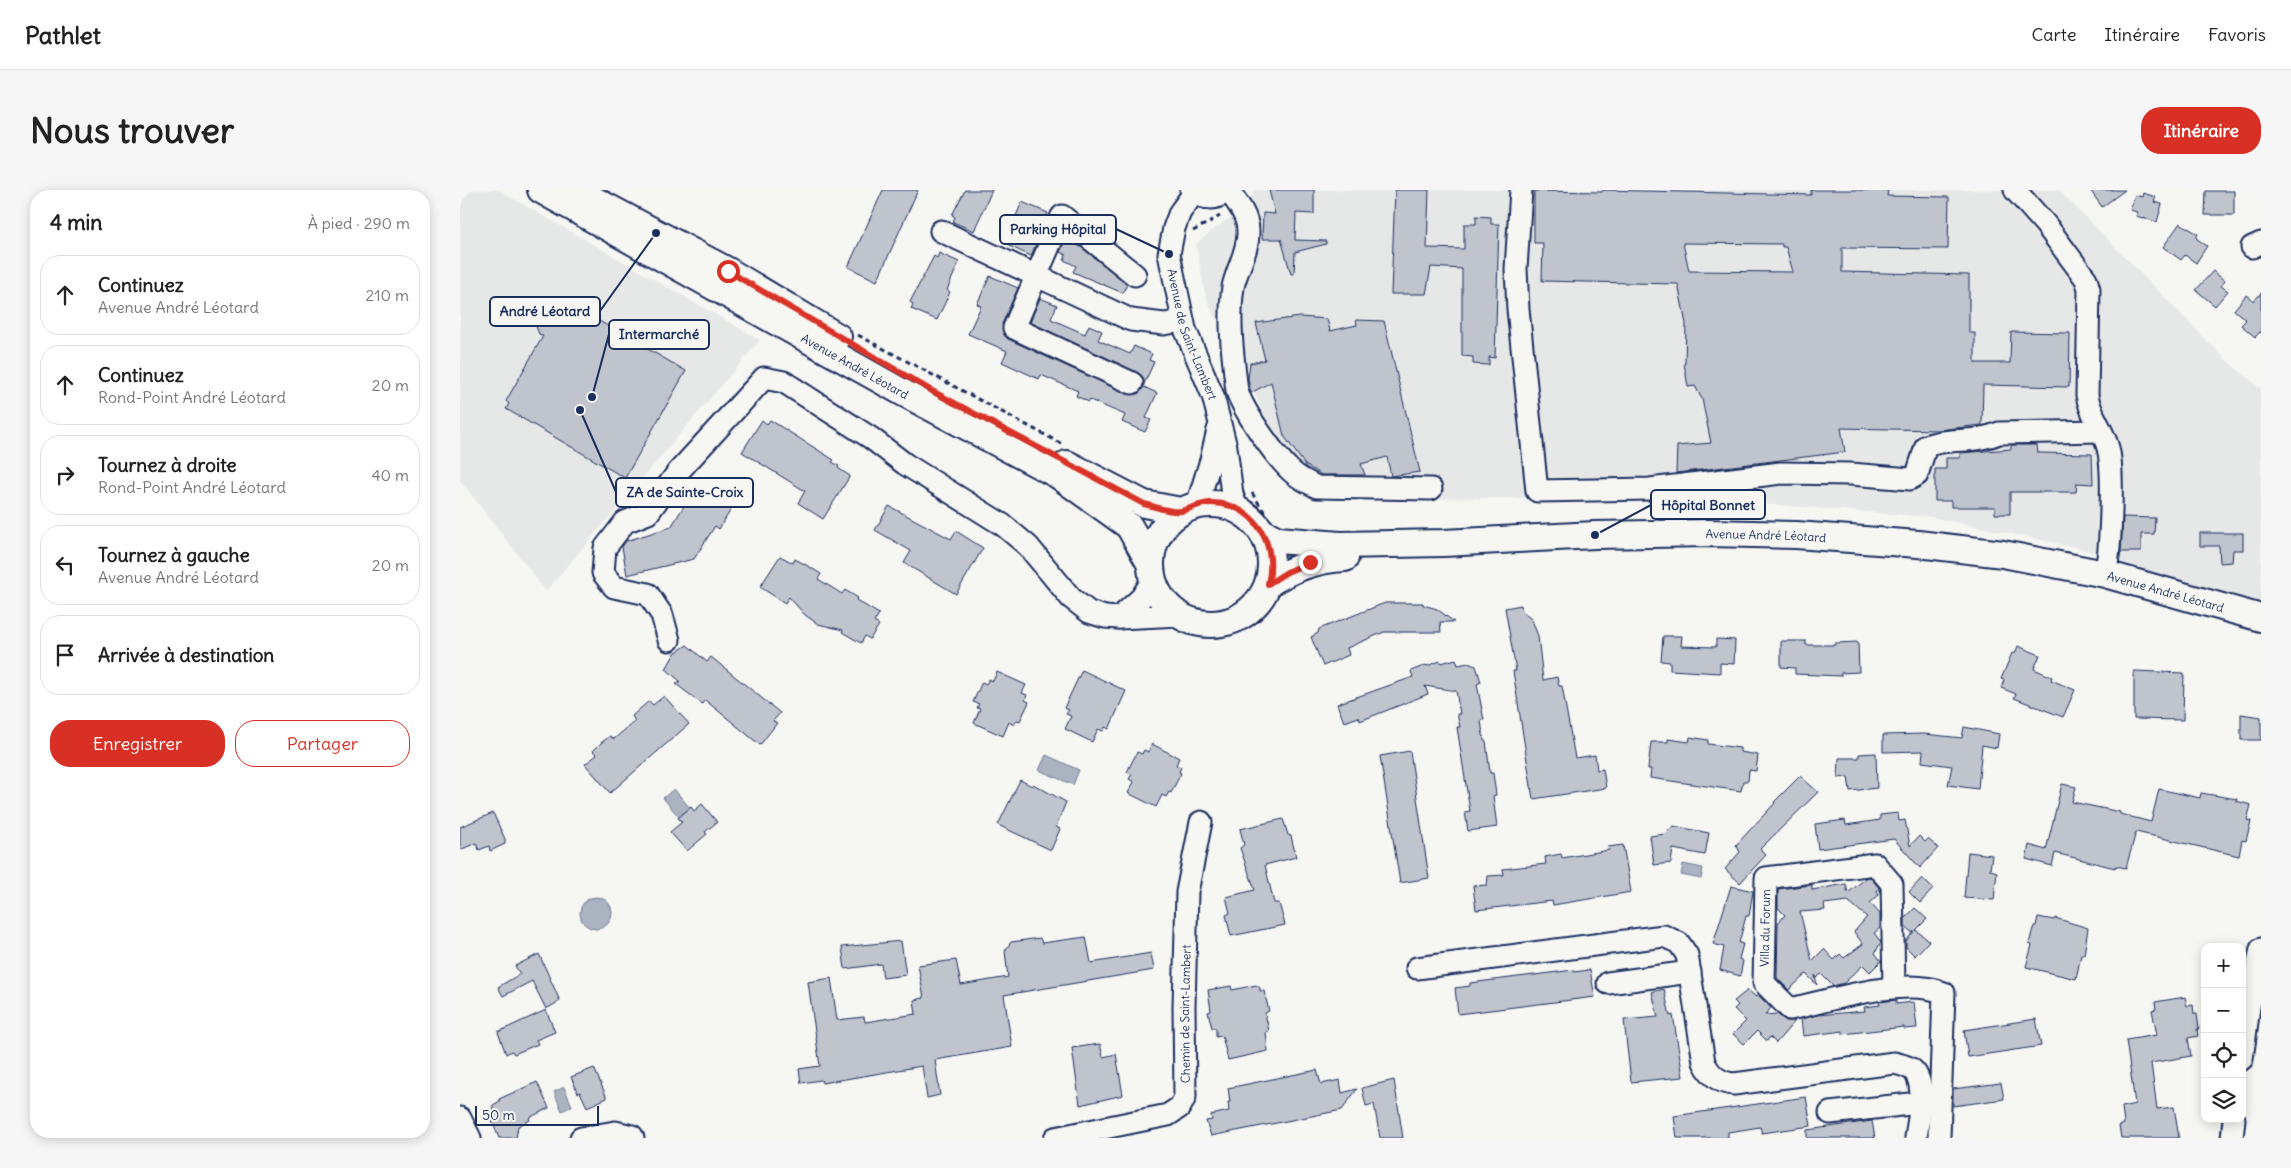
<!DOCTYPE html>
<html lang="fr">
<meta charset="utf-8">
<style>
body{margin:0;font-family:Delius,sans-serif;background:#f6f6f6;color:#222}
.controls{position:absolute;right:15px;bottom:15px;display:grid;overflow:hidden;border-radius:10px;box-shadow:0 2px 12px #0003}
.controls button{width:45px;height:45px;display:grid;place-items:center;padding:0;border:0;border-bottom:1px solid #e0e0e0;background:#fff;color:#222;font:25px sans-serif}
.scale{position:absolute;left:15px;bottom:12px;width:124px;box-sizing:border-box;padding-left:5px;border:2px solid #1b2f5e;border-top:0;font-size:14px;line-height:18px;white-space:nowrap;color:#1b2f5e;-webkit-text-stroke:4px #f6f6f2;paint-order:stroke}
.stop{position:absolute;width:15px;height:15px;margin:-11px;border:4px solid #d93025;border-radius:50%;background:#fff}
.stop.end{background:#d93025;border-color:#fff;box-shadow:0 1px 5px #0008}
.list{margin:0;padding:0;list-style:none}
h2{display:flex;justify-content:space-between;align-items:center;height:65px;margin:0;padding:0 20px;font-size:21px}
h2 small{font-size:16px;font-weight:400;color:#767676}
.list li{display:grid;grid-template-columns:32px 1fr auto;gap:15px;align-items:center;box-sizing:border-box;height:80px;margin:0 10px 10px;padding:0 10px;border:1px solid #e0e0e0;border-radius:20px}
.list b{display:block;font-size:19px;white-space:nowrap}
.list p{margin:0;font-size:16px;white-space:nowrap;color:#767676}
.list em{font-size:16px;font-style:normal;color:#767676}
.actions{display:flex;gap:10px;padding:15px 20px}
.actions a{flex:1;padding:11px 0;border:1px solid #d93025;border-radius:20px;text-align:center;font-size:18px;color:#d93025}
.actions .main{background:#d93025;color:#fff}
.icon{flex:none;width:28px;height:28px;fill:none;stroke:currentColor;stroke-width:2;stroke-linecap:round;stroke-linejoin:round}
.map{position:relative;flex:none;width:1801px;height:948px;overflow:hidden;border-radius:20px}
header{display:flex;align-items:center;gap:30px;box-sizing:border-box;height:70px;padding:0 25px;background:#fff;border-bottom:1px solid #e0e0e0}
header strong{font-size:24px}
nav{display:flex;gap:28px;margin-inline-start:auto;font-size:18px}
.intro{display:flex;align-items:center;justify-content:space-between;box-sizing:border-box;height:120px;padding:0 30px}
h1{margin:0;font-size:35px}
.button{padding:12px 22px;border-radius:20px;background:#d93025;color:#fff;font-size:18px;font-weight:700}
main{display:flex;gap:30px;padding:0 30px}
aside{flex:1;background:#fff;border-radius:20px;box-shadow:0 2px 12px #0003}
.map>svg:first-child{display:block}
</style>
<header>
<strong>Pathlet</strong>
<nav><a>Carte</a><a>Itinéraire</a><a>Favoris</a></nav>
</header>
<div class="intro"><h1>Nous trouver</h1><a class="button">Itinéraire</a></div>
<main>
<aside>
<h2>4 min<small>À pied · 290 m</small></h2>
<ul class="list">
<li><svg class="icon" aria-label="ahead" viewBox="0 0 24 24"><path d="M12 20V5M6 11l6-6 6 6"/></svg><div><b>Continuez</b><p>Avenue André Léotard</p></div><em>210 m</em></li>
<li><svg class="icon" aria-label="ahead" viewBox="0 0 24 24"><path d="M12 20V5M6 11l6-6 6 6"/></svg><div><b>Continuez</b><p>Rond-Point André Léotard</p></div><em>20 m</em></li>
<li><svg class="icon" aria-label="right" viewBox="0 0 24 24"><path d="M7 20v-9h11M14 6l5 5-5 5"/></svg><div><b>Tournez à droite</b><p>Rond-Point André Léotard</p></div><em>40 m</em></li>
<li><svg class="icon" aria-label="left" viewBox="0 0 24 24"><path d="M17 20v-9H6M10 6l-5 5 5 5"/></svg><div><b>Tournez à gauche</b><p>Avenue André Léotard</p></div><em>20 m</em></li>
<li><svg class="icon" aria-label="arrive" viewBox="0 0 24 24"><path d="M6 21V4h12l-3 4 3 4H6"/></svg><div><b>Arrivée à destination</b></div></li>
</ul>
<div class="actions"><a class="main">Enregistrer</a><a>Partager</a></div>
</aside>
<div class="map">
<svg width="1801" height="948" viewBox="0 0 1801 948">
<rect width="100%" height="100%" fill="#f6f6f2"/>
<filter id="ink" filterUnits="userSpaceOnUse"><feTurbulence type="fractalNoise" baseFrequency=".02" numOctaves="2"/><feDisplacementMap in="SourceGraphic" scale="10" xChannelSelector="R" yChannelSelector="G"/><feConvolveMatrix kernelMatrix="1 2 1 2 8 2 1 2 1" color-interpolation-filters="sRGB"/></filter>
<g filter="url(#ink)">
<g fill="#e6e7e7">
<path d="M0,0h38l262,150 -214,251 -86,-111z"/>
<path d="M794,0h805l165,168 37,31v217l-70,-20 -112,-38 -148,-31 -193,-15 -185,-4 -181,1 -54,-4 -51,-73 -27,-63 -2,-27 -24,-15 -9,-24 -9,-49 18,-15 35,-24z"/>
</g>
<g fill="#abb2c0" stroke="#717e99">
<path d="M586,565l33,15 -6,15 -34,-15z"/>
<path d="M214,599l16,19 -11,9 -16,-19z"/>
<path d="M1223,674l20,4 -2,11 -20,-4z"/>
<circle cx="136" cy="723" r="16"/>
<path d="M104,897l8,19 -10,5 -8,-19z"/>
</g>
<g fill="#c0c4cd" stroke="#1b2f5e" fill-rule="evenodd">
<path d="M423,0h35l-41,91 -29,-14z"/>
<path d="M505,0h27l-18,41 -21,-9 2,-5 -3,-2z"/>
<path d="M809,0h45v24l-18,-1 -1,27 31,1v3l-31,8 -1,22h-3l-10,-35h-19l1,-26 12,1z"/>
<path d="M935,0h34l-2,58 37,1v-25h12v-8l15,1v7h8l-4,134 -6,-1v8l-16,-1v-7l-11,-1v-87l-31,-2 -5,27h-35z"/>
<path d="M1143,0l208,5v-5h77l-1,6 62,1 -1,52 -106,-1v24l127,3v58h6v30h35l1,-31 59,1 -1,54 -86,-2 -1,40 -44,5 -97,-2 4,24 -169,21 1,-27 34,-3 -9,-44 -7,-13 -7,1 -4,-24h1l1,-39 -8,-40 -136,-3 1,-38h-9v-52l68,1zM1223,53l99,1v3h4l7,25 -104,-1z"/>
<path d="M1630,0h35l-23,17z"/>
<path d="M1746,1h28v24h-29z"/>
<path d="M1683,3l13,4 -2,5 8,2 -5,18 -21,-6 1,-4 -7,-2 5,-15 7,2z"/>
<path d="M562,12l26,11 -17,43 -22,-10 6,-14 -5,-2z"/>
<path d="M1720,33l18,11 -2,4 11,8 -11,17 -11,-8 -4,5 -18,-13z"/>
<path d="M607,46l6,5 -1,2 9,4 46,37 -4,9 -50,-21 3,-6 -12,-6 2,-5 -6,-3z"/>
<path d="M479,63l20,9 -12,28 3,2 -13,28 -26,-11 2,-5 -3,-2 24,-46 3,2z"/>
<path d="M1753,81l12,10 -4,5 7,5 -13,15 -19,-16z"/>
<path d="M530,86l28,12 -16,36 2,11 4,4 119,55 12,-1 5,-6 13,6 -11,25 5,2 -6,12 -23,-10 3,-7 -35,-15 -1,2 -13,-6 2,-5 -37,-16 -2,4 -37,-17 5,-11 -39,-17 13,-28 -4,-2z"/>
<path d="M1801,103v40l-1,-1 -5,5 -14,-12 5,-5 -12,-10 12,-15 8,6z"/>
<path d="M580,108l17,7 -6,14 34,15 4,-9 13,6 -4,9 32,14 4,-8 18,8 -3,6 5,2 -10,22 -2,-8 -5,-4 -107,-50z"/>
<path d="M108,113l118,68 -61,107 -119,-69 3,-5 -3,-3 37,-65 -4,-2 -5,-13 15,-3 3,2 8,-13 4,2z"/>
<path d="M840,127l27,2 3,12 27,-6 -1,-5 28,1 36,151 -29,4 -4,-19 -26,7 4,11h-43l-17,-10 -21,-29 -13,-54 -20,11 -3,-14 2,-16 15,-3 -9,-37z"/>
<path d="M302,230l5,4 3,-4 64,40 -2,2 7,4 -1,2 12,8 -27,43 -25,-16 7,-12 -63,-39z"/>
<path d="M1551,255h26l1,8 54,1 1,30 -16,-1 -1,9h-66v22h-15v-7h-44v-6h-16v-32h11v-11h14v-5l51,-4z"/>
<path d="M244,294l31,19 -16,26 -4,-3 -21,33 -67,16 -5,-28 4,-6 45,-14 21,-34 4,3z"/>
<path d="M429,316l62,33 5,-8 27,17 -27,46 -52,-31 7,-12 -36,-21z"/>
<path d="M1663,327l32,1 -1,16h-13v18h-20z"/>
<path d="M1740,343h43v17h-10l-1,12 -12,1 -1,-17h-19z"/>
<path d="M320,366l13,7 2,-4 13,7 13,8 -3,5 24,15 3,-4 13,8 -2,2 23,14 -5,8 5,3 -9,14 -5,-3 -4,7 -19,-11 1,-2 -25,-6 -13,-9 -16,-18 -4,6 -25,-16z"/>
<path d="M925,413h38v2l14,4 17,13h-14l1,10h-57l-37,16 2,7 -26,11 -12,-29 7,-4 1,-4z"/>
<path d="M1061,415l1,6 10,9 6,16 5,44 14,-3 2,9h3l13,72 20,-3 2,15 6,-1 3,19 -73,11 -20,-128h3l-11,-63z"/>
<path d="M1203,446h19l-1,10 35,1v-8l19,1 -1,24 -14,-1v10l-50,-3v-8l-9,-1z"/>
<path d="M1321,451h25v4h29v-2l23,-1 1,30 -18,1v3l-46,-2v-6l-14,-1z"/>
<path d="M227,455l20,17 4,-5 69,56 -7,8 4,2 -17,22 -55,-45 -3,4 -26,-20 4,-3 -14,-12 9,-16z"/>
<path d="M1558,456l22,9 -6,14 18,8 -1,3 24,10 -12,27 -49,-19 2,-4 -15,-6 3,-8 -3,-1 11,-26 3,1z"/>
<path d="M996,469l2,6 10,-2 8,3 5,16 -4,2 7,36 -3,1 3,20h2l4,32h3l3,22 -3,1 4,31 -29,4 -3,-19 5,-1 -13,-84h3l-3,-13h3l-4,-23 -31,-5 3,8 -68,27 -1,-4 -15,5 -7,-18 76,-27 -2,-6 15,-6 1,1 13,-5 1,2z"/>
<path d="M622,480l44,21 -17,38 -4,-2 -2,4 -5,-2 -6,13 -27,-13 6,-13 -5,-2 3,-4 -5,-2z"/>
<path d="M1674,481l50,2 -1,47 -49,-1z"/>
<path d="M537,482l29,13 -4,8 5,2 -2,5 4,2 -9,19 -3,-1 -3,5 -5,-3 -6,14 -29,-13 6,-14 -3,-1 2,-4 -6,-2 9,-20 4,2 3,-5 4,2z"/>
<path d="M204,506l25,28 -79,69 -25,-29 12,-9 -4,-4 8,-8 9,-7 4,3 21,-18 -3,-5 9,-8 8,-7 4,4z"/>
<path d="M1781,524l20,3v23h-20z"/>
<path d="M1504,537l35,7 -2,14 -15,-3 -4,44 -30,-4 4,-19 -30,-4 1,-11 -40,1v-17l41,-1 38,4z"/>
<path d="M1230,547l18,3v4l32,4v4l18,3 -2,16 -7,-1 -1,11h-5l-2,10 -91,-13 1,-9h-3l3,-27h17v-3l21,3z"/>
<path d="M692,554l27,14 -3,7 5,2 -2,5 2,1 -10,20 -2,-1 -3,5 -4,-2 -6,12 -28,-14 6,-11 -5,-3 3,-5 -5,-2 10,-20 5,2 2,-4 4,2z"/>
<path d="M950,561l19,127 -29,5 -20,-127z"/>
<path d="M1416,563l1,35 -27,3 -2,-14 -10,1 1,-20h20v-4z"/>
<path d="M1340,586l18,16 -58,57 6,6 -26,28 -15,-14 15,-17 -4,-7 39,-42 -1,-1z"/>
<path d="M560,590l12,6 1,-2 33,18 -10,25 4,2 -9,21 -53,-25z"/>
<path d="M1602,594l14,3 -4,15 48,10v2l31,8 8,-33 41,9 1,-5 36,6 -1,2 15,4 -4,15 4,1 -5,20 -4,-1 -3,16 -103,-24 -10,36 -11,-2v2l-60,-15 -3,13 -26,-7 3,-14 17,5z"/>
<path d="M242,614l15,18 -12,10 2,2 -20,17 -17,-19 12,-10 -4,-4 13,-11 3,4z"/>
<path d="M33,623l12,26v5l-15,7 -1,-5 -10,4 -3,-7 -16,7v-23z"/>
<path d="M1438,623l1,8 6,-1 5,26 9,-10 6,6 3,-3 10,9 -18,20 -26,-29 -76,10 -3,-25 30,-4 1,5 34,-5v-5z"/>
<path d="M823,629l5,16 3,1 5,21 -31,8 9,38h5l6,22 -54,11 -5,-21 4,-2 -4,-16 29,-7 -15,-42 4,-3 -4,-16z"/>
<path d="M1213,636l36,7 -4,22 -32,-6 -2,14 -17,2 -4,-29 15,-2z"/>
<path d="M1163,655l8,47 -78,13 -1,-4 -76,9 -3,-24 14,-1 1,-9 16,-1 -1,-6 43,-5 -1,-7 16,-3 1,4 47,-8 -1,-3z"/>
<path d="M1508,662l24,3 -2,15 7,2 -3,28 -30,-2z"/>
<path d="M1410,687l9,11 -2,3 2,4 -9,8 10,11v14l-6,5 7,9 -6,11 6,8 -11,11 -7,-7 -19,18 -11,3 -12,-12 -4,4 -2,-3 2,10 -11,-11 -17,16 -12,-12 1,-55 7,-8 -7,-7v-19l34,-4v5l34,-6 2,9 18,-15zM1388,711l19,16 -13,15 9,12 -19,14 -4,-4 -6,6 -10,-11 -12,12 -12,-49 25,-2 -1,-6z"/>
<path d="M1462,688l11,11 -13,14 -11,-11z"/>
<path d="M1271,696l22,5 -4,25h-3l-7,27 4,1 -4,15 4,2 -3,15 -20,-6 4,-23 -11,-3z"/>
<path d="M1455,718l12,11 -11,11 13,11 -14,15 -9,-9v-6l8,-10 -1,2 -8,-6v-9z"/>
<path d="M1578,727l16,3 1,-2 33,10 -4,27h-3l-5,24 -50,-12 6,-22 -3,-1 3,-12 2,-6h2z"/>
<path d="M626,747l5,26 60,-10 3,17 -150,25 8,52 -77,13 5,35 -13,3 -5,-32 -100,17 -1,-3 -20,3 -2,-14 21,-3 -12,-84 23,-4 6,42 27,-3 1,5 51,-8 -2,-14 10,-2 -6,-33 38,-5 5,25 47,-8 -3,-26 6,-9 29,-4 2,5z"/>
<path d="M441,751l5,34 -23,3 -2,-14 -36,5 -3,-22z"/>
<path d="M79,764l21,47 -14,8 -14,-28 -29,15 -5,-9 22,-13 -5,-8z"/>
<path d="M1114,780v2l16,-2 5,27 -137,17 -3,-26 15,-2v-3z"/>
<path d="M796,795l4,3v3h4l5,20 -4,2 4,18 -3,1 2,19 -40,9 -6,-24 -6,1v-9h-4l-4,-16 3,-1 -3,-21 23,-4 1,4z"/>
<path d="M1204,799l6,27 3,-1 10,62 -52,5 -7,-62 34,-3 -6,-25z"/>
<path d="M1288,800l8,7 3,-1 12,12 -6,7 12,-1 9,7h9l-19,22 -6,-6 -3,4 -10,-10 -13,13 -11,-10 13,-13 -12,-12 4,-4 -4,-4z"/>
<path d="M1725,807l2,9 6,-1 1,9h3l2,15h-2l1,7 -10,2 3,18 -40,7 6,46 17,-2 5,31h-58l-2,-12 5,-2 -2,-17 13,-3 -9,-64 31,-5 -5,-25 4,-1 -1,-7z"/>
<path d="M1436,810v4l18,-2 3,26 -13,1v-2l-61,7v-3l-40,5 -2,-17 17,-4 47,-4 -1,-4 16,-2 -1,-3z"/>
<path d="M86,820l9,22 -19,8 2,4 -24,10 -2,-3 -6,3 -8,-22z"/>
<path d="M1576,829l5,27 -73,11 -4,-27z"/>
<path d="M640,854l3,13 13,-3 7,41 -43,10 -8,-57z"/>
<path d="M134,878l13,30 -20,9 -7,-15 -2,1 -7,-16z"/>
<path d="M857,880l4,14 19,-4 2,13 15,-4 -15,21 -131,26 -5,-15 6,-1 -1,-5 18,-4 -1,-9h2l-2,-14z"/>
<path d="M934,890l9,58h-23l-6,-34 -8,2 -4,-18z"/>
<path d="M77,892l12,26 -20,10 1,2 -12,6 -2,12h-17l-10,-24 3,-2 1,-7 7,-4 -1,-2z"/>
<path d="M1541,893l3,16 -51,7v-17z"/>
<path d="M1346,907l5,29 -49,7 -2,-6 -32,5v6h-51l-3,-22z"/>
<path d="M1412,931l3,17h-68v-8z"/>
</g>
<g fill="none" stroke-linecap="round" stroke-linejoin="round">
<defs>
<g id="minor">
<path d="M731,0c11,10 27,11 37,0 9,12 20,26 20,41 1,19 -11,37 -15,56 -5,33 0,71 4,104 7,21 37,64 54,80 7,7 16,11 26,16l114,2"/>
<path d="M1061,0l-5,79 2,40 19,182 113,-2 131,-16 70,1 59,5 7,-4 9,-29c22,-9 48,-2 73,-13l101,-2"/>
<path d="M1555,0l31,35 40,54 3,10 -2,106c3,20 16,34 21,53 6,22 3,104 -3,126"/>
<path id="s1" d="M734,3l-14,19 -6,16 -5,26 16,75 28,67 13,51 6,47 5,15"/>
<path d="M481,41l190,89 33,4 19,-3"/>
<path d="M1792,57l9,-4"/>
<path d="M672,193l-118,-55 48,-112 73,59"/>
<path d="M737,315l14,-45 7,-30"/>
<path d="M659,428l22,-20 12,-18"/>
<path d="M209,450l-7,-25 -14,-21 -34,-7 -11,-14 2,-25 20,-26 23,-9 30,-41 86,-94 20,4 87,56 34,26 98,61 25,21 43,52 18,14 16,5 14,1 61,-3"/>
<path d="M957,778l247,-32 15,7 8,12 17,107c6,13 15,21 30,22l160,-21c8,2 18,4 22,11 10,17 2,46 0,64"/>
<path d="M1148,793l82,-11"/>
<path d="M1434,797l-2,-103 -17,-20 -109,14 -2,105 26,26c42,-9 116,-33 154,-16l-5,145"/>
<path d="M1782,869l7,-52 12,-58"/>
<path d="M1370,923l89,-10"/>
<path d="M0,928l10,20"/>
<path d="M121,948l34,-6 17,4 1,2"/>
<path id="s2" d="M595,948l113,-23 12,-8 5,-10 -1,-90 3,-115 14,-70"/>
<path d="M1772,948l2,-19"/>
</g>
<g id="major">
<path id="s3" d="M81,0l361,202 156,83 71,51 21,37"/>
<path d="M115,0l153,81 110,66"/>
<path d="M607,274l77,40 37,7"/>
<circle cx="751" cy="374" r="60"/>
<path id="s4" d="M804,343l14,7 62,5 104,-2 151,-8 114,-2 87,2 122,9 85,10 102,20 156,44"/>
<path d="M808,394c24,-16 48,-25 77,-26"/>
</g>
</defs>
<use href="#minor" stroke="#1b2f5e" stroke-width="25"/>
<use href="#major" stroke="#1b2f5e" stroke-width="30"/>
<g stroke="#1b2f5e" stroke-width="3" stroke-dasharray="5 4" stroke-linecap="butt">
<path d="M733,41l27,-15"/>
<path d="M398,145l204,109"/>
<path d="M792,303l13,20"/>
</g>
<use href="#minor" stroke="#f6f6f2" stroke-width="21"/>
<use href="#major" stroke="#f6f6f2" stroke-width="26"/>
</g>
</g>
<g fill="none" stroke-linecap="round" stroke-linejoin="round" filter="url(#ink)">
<path stroke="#d93025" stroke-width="6" d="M268,81l204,120 212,113c10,2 27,9 37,7 10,-2 19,-8 30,-8 44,0 67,41 57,81l19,-12 23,-10"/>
</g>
<g text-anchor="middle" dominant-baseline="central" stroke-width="4.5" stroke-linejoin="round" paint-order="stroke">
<g font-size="12" fill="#1b2f5e" stroke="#f6f6f2">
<text stroke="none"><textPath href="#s1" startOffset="151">Avenue de Saint-Lambert</textPath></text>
<text stroke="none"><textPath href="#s3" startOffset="360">Avenue André Léotard</textPath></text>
<text stroke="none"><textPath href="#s4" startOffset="504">Avenue André Léotard</textPath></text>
<text stroke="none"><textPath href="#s4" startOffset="909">Avenue André Léotard</textPath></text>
<text transform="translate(1305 738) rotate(-89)">Villa du Forum</text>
<text stroke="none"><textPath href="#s2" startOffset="224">Chemin de Saint-Lambert</textPath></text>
</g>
</g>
<path fill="none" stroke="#1b2f5e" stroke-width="2" d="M709 64L656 39M196 43L140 121M132 207L149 144M120 220L156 302M1135 345L1191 315"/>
<g fill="#1b2f5e" stroke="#f6f6f2" stroke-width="2">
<circle cx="709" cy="64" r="5"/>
<circle cx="196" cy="43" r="5"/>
<circle cx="132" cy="207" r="5"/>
<circle cx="120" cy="220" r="5"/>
<circle cx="1135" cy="345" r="5"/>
</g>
<g fill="#f6f6f2" stroke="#1b2f5e" stroke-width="2">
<rect x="540" y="25" width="116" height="29" rx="5"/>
<rect x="30" y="107" width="110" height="29" rx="5"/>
<rect x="149" y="130" width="100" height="29" rx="5"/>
<rect x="156" y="288" width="137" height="29" rx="5"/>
<rect x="1191" y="300" width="114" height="29" rx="5"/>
</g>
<g font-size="14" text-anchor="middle" font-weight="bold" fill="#1b2f5e">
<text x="598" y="44">Parking Hôpital</text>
<text x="85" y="126">André Léotard</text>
<text x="199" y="149">Intermarché</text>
<text x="225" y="307">ZA de Sainte-Croix</text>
<text x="1248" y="320">Hôpital Bonnet</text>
</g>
</svg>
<div class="controls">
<button>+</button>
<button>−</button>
<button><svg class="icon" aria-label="locate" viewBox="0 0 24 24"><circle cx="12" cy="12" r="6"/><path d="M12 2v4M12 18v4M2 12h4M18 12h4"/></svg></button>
<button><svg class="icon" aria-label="layers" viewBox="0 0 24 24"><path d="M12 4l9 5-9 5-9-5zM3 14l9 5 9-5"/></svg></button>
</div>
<div class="scale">50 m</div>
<div class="stop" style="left:268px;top:81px"></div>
<div class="stop end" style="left:850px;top:372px"></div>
</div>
</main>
